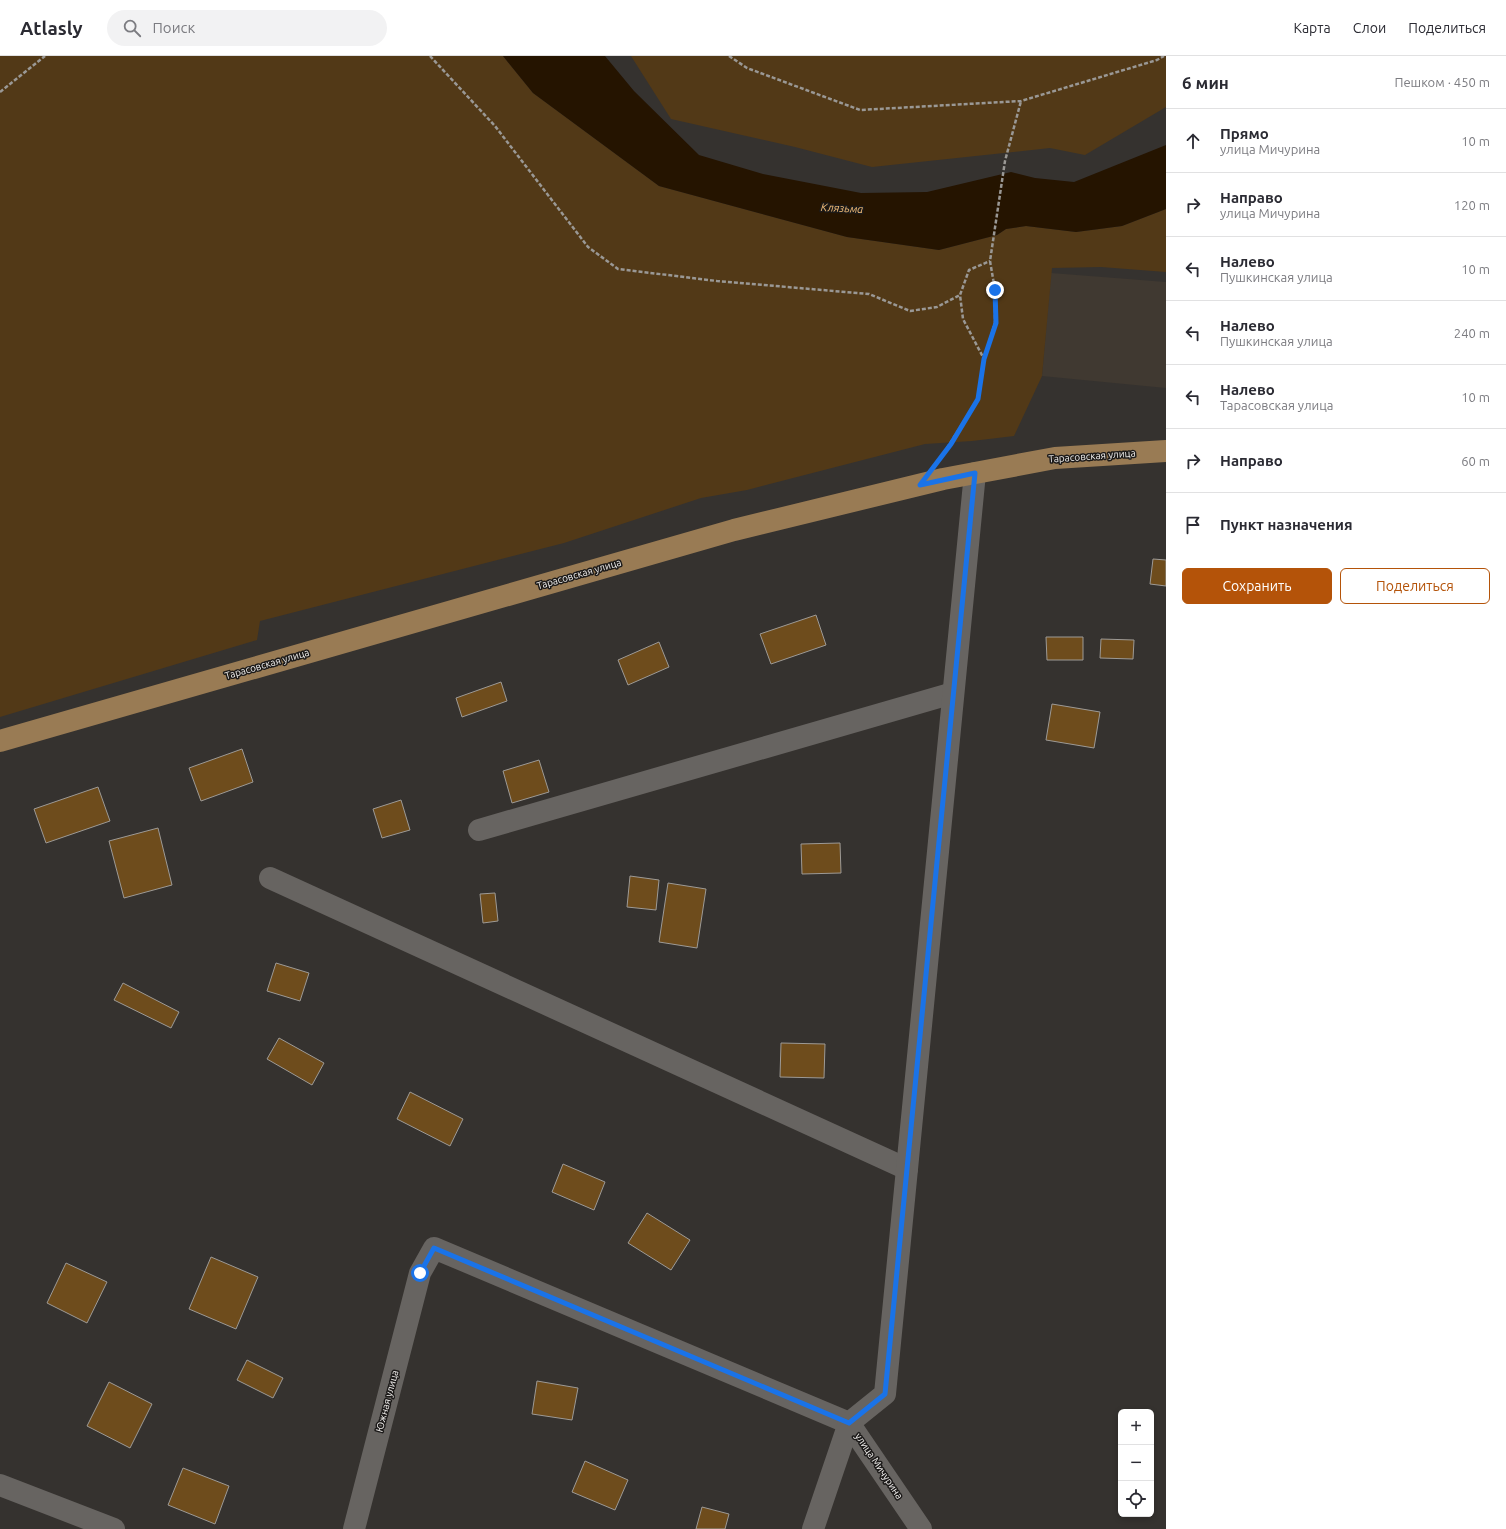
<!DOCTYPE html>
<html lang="ru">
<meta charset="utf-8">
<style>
body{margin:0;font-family:Ubuntu,sans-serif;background:#f2f2f3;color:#2b2b33}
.controls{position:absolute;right:12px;bottom:12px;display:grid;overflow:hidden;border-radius:6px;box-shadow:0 2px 6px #0003}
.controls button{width:36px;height:36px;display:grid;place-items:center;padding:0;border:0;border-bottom:1px solid #e1e1e2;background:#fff;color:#2b2b33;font:20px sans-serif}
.stop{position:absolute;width:12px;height:12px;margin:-9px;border:3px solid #1a73e8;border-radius:50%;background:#fff}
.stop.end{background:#1a73e8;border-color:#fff;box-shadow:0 1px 4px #0008}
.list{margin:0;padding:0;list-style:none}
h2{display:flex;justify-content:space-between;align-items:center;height:52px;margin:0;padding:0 16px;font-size:17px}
h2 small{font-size:13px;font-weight:400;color:#7c7c81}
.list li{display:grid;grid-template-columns:26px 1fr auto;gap:12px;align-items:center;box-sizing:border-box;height:64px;padding:0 16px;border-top:1px solid #e1e1e2}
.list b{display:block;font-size:15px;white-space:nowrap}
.list p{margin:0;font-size:13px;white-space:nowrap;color:#7c7c81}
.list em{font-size:13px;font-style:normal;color:#7c7c81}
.actions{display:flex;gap:8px;padding:12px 16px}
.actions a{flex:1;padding:9px 0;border:1px solid #b45309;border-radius:6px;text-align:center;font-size:14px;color:#b45309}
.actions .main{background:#b45309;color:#fff}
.icon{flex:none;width:22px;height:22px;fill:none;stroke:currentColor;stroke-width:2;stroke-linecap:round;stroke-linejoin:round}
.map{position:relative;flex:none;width:1166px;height:1473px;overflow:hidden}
header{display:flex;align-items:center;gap:24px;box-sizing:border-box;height:56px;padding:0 20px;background:#fff;border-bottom:1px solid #e1e1e2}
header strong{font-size:19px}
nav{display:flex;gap:22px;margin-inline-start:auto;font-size:14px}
.search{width:280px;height:36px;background:#f2f2f3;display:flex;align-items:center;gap:10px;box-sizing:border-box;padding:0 14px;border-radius:22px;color:#7c7c81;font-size:15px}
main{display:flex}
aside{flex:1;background:#fff}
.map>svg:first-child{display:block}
</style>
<header>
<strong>Atlasly</strong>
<div class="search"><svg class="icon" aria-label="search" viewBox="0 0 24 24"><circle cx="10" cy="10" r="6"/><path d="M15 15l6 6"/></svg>Поиск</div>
<nav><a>Карта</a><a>Слои</a><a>Поделиться</a></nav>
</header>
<main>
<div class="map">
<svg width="1166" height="1473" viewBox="0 0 1166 1473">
<rect width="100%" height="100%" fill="#35322f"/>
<path fill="#403931" d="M1051,217l115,9v106l-124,-12z"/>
<g fill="#523917">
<path d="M0,0h503l30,37 126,93 188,51 92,13 58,-15 9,-6 20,-3 50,6 46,-6 44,-17v63l-65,-5 -49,1 -10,108 -28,60 -42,5 -47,3 -178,46 -46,8 -137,45 -304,78 -3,19 -257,77z"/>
<path d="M631,0h535v51l-81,48 -35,-7 -178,19 -77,-20 -124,-28z"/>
</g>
<path fill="#251400" d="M503,0h102l29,35 65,64 64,19 98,19 66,-1 84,-20 24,6 39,4 92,-37v64l-44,17 -46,6 -50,-6 -20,3 -9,6 -58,15 -92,-13 -188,-51 -126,-93z"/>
<g fill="#6e4c1c" stroke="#9d9a96">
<path d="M1153,503l13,1v26l-16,-2z"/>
<path d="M816,559l10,30 -55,19 -11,-30z"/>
<path d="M1046,581h37v23h-36z"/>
<path d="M1101,583l33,1 -1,19 -33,-1z"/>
<path d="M659,586l10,25 -41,18 -10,-25z"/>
<path d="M501,626l6,19 -45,16 -6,-19z"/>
<path d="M1052,648l48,8 -6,36 -48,-8z"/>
<path d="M242,693l11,33 -52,19 -12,-33z"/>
<path d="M539,704l10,32 -37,11 -9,-32z"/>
<path d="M98,731l12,34 -64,22 -12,-34z"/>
<path d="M401,744l9,30 -28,8 -9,-29z"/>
<path d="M158,772l14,57 -48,13 -15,-57z"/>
<path d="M840,787l1,30 -39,1 -1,-30z"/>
<path d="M630,820l29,4 -3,30 -29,-3z"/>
<path d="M668,827l38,6 -9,59 -38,-6z"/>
<path d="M495,837l3,28 -15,2 -3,-29z"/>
<path d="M276,907l33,10 -9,28 -33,-10z"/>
<path d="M123,927l56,29 -8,16 -57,-28z"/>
<path d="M279,982l45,25 -12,22 -45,-26z"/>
<path d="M781,987l44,1 -1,34 -44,-1z"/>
<path d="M410,1036l53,27 -13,27 -53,-27z"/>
<path d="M563,1108l42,18 -11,28 -42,-18z"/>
<path d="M647,1157l43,27 -19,30 -43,-27z"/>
<path d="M211,1201l47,20 -22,52 -47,-20z"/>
<path d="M66,1207l41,19 -20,41 -40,-20z"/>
<path d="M247,1304l36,18 -10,20 -36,-18z"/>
<path d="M537,1325l41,7 -6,32 -40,-6z"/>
<path d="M109,1326l43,22 -22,44 -43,-22z"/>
<path d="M585,1405l43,19 -13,30 -43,-18z"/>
<path d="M183,1412l46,18 -14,38 -47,-19z"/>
<path d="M702,1451l27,7 -4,15h-29z"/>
</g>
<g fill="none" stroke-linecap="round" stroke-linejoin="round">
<g stroke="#9a9895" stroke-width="2.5" stroke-dasharray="4 2" stroke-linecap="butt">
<path d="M430,0l65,70 93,121 30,22 99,12 152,13 41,17 27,-4 23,-12"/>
<path d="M729,0l18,12 113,42 161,-9 136,-41 7,-4"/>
<path d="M0,36l45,-36"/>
<path d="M984,303l11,-36v-33l-5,-29 15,-100 16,-60"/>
<path d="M944,397l34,-54 6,-40 -21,-40 -3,-24 9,-25 21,-9"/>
</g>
<g stroke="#676461" stroke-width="22">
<path d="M479,774l474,-137"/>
<path d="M270,822l637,291"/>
<path d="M0,1429l114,44"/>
<path d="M354,1473l66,-256 14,-25 415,175 72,106"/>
<path d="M813,1473l36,-106 36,-29 90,-921"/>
</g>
<path stroke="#997b54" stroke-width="22" d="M0,685l734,-211 209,-51 112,-21 111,-7"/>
</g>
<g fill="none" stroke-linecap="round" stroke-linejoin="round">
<path stroke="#1a73e8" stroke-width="5" d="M420,1217l14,-25 415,175 36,-29 90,-921 -55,12 31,-41 27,-45 6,-40 12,-36 -1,-33"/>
</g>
<g text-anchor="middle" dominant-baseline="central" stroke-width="3" stroke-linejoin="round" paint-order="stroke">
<g font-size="10" fill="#f3f1ef" stroke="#1c1a19">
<text transform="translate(1092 400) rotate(-4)">Тарасовская улица</text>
<text transform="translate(579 518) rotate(-16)">Тарасовская улица</text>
<text transform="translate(267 608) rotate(-16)">Тарасовская улица</text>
<text transform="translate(387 1345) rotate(-75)">Южная улица</text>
<text transform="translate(879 1410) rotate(56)">улица Мичурина</text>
</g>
<g font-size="11" font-style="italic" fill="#f2bc76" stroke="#1c1a19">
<text transform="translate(842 152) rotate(3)">Клязьма</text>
</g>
</g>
</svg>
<div class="controls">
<button>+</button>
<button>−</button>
<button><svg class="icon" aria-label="locate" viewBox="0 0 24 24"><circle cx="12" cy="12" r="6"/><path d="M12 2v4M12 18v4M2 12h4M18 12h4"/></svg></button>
</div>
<div class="stop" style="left:420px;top:1217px"></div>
<div class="stop end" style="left:995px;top:234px"></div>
</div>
<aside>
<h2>6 мин<small>Пешком · 450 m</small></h2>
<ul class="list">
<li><svg class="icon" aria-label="ahead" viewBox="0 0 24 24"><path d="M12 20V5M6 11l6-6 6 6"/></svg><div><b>Прямо</b><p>улица Мичурина</p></div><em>10 m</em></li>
<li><svg class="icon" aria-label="right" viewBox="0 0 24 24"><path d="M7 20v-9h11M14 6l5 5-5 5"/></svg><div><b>Направо</b><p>улица Мичурина</p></div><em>120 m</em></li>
<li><svg class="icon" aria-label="left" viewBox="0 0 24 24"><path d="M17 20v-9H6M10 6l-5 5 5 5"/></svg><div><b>Налево</b><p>Пушкинская улица</p></div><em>10 m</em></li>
<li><svg class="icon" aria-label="left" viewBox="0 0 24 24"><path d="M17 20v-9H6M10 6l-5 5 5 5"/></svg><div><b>Налево</b><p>Пушкинская улица</p></div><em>240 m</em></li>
<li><svg class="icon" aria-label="left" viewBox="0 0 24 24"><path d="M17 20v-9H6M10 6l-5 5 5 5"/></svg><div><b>Налево</b><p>Тарасовская улица</p></div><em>10 m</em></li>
<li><svg class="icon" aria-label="right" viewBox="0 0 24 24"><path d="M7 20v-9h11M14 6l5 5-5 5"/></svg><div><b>Направо</b></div><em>60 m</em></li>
<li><svg class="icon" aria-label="arrive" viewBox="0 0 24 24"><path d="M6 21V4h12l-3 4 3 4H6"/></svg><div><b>Пункт назначения</b></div></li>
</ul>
<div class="actions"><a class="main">Сохранить</a><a>Поделиться</a></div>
</aside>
</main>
